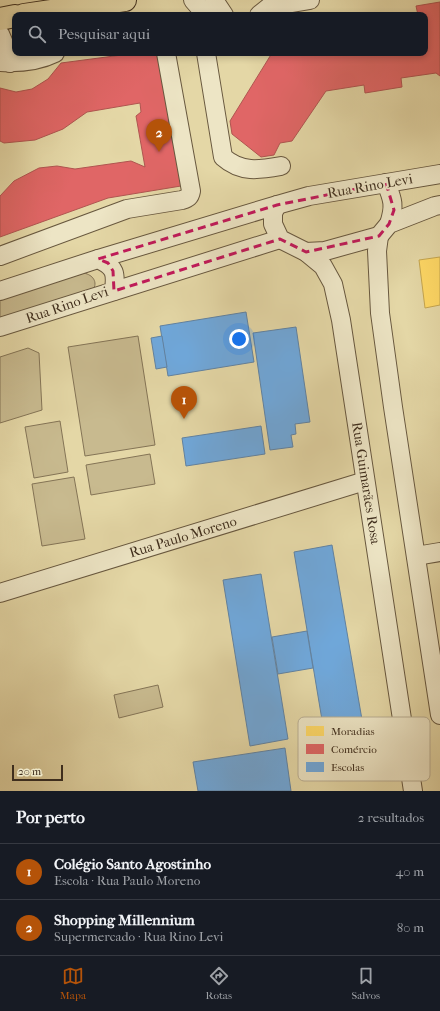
<!DOCTYPE html>
<html lang="pt">
<meta charset="utf-8">
<style>
body{margin:0;font-family:"IM FELL French Canon",serif;background:#20242c;color:#f1f3f6}
.scale{position:absolute;left:12px;bottom:10px;width:51px;box-sizing:border-box;padding-left:4px;border:2px solid #3f2e1d;border-top:0;font-size:11px;line-height:14px;white-space:nowrap;color:#3f2e1d;-webkit-text-stroke:3px #ede5c5;paint-order:stroke}
.you{position:absolute;left:239px;top:339px;width:14px;height:14px;margin:-10px;border:3px solid #fff;border-radius:50%;background:#1a73e8;box-shadow:0 0 0 6px #1a73e833}
.badge{display:grid;place-items:center;width:26px;height:26px;border-radius:50%;background:#b45309;color:#fff;font-size:13px;font-weight:700}
.pin{position:absolute;translate:-50% -33px;filter:drop-shadow(0 1px 2px #0008)}
.pin::after{content:'';position:absolute;top:21px;width:14px;height:12px;background:inherit;clip-path:polygon(0 0,100% 0,50% 100%)}
.list{margin:0;padding:0;list-style:none}
h2{display:flex;justify-content:space-between;align-items:center;height:52px;margin:0;padding:0 16px;font-size:17px}
h2 small{font-size:13px;font-weight:400;color:#9ea1a6}
.list li{display:grid;grid-template-columns:26px 1fr auto;gap:12px;align-items:center;box-sizing:border-box;height:56px;padding:0 16px;border-top:1px solid #363941}
.list b{display:block;font-size:15px;white-space:nowrap}
.list p{margin:0;font-size:13px;white-space:nowrap;color:#9ea1a6}
.list em{font-size:13px;font-style:normal;color:#9ea1a6}
.icon{flex:none;width:22px;height:22px;fill:none;stroke:currentColor;stroke-width:2;stroke-linecap:round;stroke-linejoin:round}
.map{position:relative;flex:none;width:440px;height:791px;overflow:hidden}
.search{position:absolute;background:#171b24;box-shadow:0 2px 6px #0003;left:12px;right:12px;top:12px;height:44px;display:flex;align-items:center;gap:10px;box-sizing:border-box;padding:0 14px;border-radius:8px;color:#9ea1a6;font-size:15px}
.sheet{height:164px;background:#171b24}
nav{display:flex;justify-content:space-around;align-items:center;box-sizing:border-box;height:56px;border-top:1px solid #363941;background:#171b24;font-size:11px;color:#9ea1a6}
nav a{display:grid;justify-items:center;gap:2px}
nav .on{color:#b45309}
.map>svg:first-child{display:block}
</style>
<div class="map">
<svg width="440" height="791" viewBox="0 0 440 791">
<rect width="100%" height="100%" fill="#e4d7a6"/>
<filter id="stains"><feTurbulence type="fractalNoise" baseFrequency=".005" numOctaves="4"/><feColorMatrix values="0 0 0 0 .2 0 0 0 0 .09 0 0 0 0 .02 0 0 0 .5 -.17"/></filter>
<radialGradient id="worn" r=".72"><stop offset=".6" stop-color="#630" stop-opacity="0"/><stop offset="1" stop-color="#630" stop-opacity=".3"/></radialGradient>
<g fill="#c8ba8f" stroke="#847456">
<path d="M84,273c9,2 14,9 9,17l-93,31v-22z"/>
<path d="M138,336l17,109 -70,11 -17,-109z"/>
<path d="M28,348l11,5 3,57 -42,13v-66z"/>
<path d="M60,421l8,51 -34,6 -9,-51z"/>
<path d="M150,454l5,30 -64,11 -5,-30z"/>
<path d="M74,477l11,62 -43,7 -10,-62z"/>
<path d="M158,685l5,22 -44,11 -5,-23z"/>
</g>
<path fill="#ffd966" stroke="#c5a650" d="M440,257v48l-15,3 -6,-48z"/>
<g fill="#e06666" stroke="#b05550">
<path d="M440,2v74l-4,-3 -35,5 1,9 -37,6 -1,-8 -38,6 -34,50 -12,2 -6,12 -13,2 -29,-23 -2,-13 42,-68h153v-38h-7l-2,-9z"/>
<path d="M137,53h23l21,133 -73,12 -108,39v-41l14,-15 25,-13 18,-2 18,3 56,-8 14,6 -9,-51 5,-4 -1,-9 -53,9 -24,17 -28,11 -31,3 -4,-2v-53l16,4 16,-3 16,-10 13,-16z"/>
</g>
<g fill="#6fa8dc" stroke="#6183a3">
<path d="M246,312l8,50 -86,14 -8,-50z"/>
<path d="M296,327l14,95 -15,2 1,10 -5,1 2,12 -23,3 -17,-117z"/>
<path d="M162,336l5,31 -11,2 -5,-31z"/>
<path d="M261,426l4,28 -79,12 -4,-28z"/>
<path d="M332,545l34,198 -39,7 -33,-198z"/>
<path d="M261,574l27,165 -38,7 -27,-166z"/>
<path d="M307,631l6,37 -35,6 -6,-37z"/>
<path d="M285,748l6,43h-93l-5,-29z"/>
</g>
<g fill="none" stroke-linecap="round" stroke-linejoin="round">
<defs>
<g id="minor">
<path d="M193,0l13,15"/>
<path d="M214,0l10,15"/>
<path d="M259,15l10,-8 41,-7"/>
<path d="M0,34l6,14 4,15"/>
<path d="M206,53l17,104c18,16 36,13 58,9"/>
<path d="M0,62c18,1 39,-1 55,-9"/>
<path d="M386,183c7,17 9,23 3,41"/>
<path d="M277,205l-4,8v11l7,15 26,13 17,14 10,18 8,36 72,471"/>
<path d="M379,236l-2,15 3,62 13,94 47,308"/>
<path d="M306,252l19,-1 54,-15 10,-12 46,-18 5,-1"/>
<path d="M0,256l127,-47 55,-9c6,-2 8,-3 9,-9l-25,-138"/>
<path d="M98,259l179,-54 32,-9 131,-22"/>
<path d="M0,291l98,-32c18,8 18,15 16,32"/>
<path d="M0,327l280,-88"/>
<path d="M416,556l24,-4"/>
<path d="M0,593l365,-112"/>
</g>
<g id="major">
<path d="M24,15l101,-15"/>
<path d="M0,19l15,-3"/>
</g>
</defs>
<use href="#minor" stroke="#68583f" stroke-width="20"/>
<use href="#major" stroke="#3f2e1d" stroke-width="24"/>
<use href="#minor" stroke="#ede5c5" stroke-width="18"/>
<use href="#major" stroke="#e4d7a6" stroke-width="22"/>
</g>
<path fill="none" stroke="#c2185b" stroke-width="3" stroke-dasharray="8 5" stroke-linejoin="round" d="M386,183l8,27 -5,14 -10,12 -73,16 -26,-13 -166,52 -1,-20 -5,-8 -10,-4 179,-54z"/>
<g text-anchor="middle" dominant-baseline="central" stroke-width="4" stroke-linejoin="round" paint-order="stroke">
<g font-size="14" fill="#3f2e1d" stroke="#ede5c5">
<text transform="translate(370 186) rotate(-10)">Rua Rino Levi</text>
<text transform="translate(67 305) rotate(-19)">Rua Rino Levi</text>
<text transform="translate(366 483) rotate(81)">Rua Guimarães Rosa</text>
<text transform="translate(183 537) rotate(-17)">Rua Paulo Moreno</text>
</g>
</g>
<rect x="298" y="717" width="132" height="64" rx="6" fill="#ede5c5" stroke="#b9ae93" stroke-width="1"/>
<rect x="306" y="726" width="18" height="10" fill="#ffd966"/>
<rect x="306" y="744" width="18" height="10" fill="#e06666"/>
<rect x="306" y="762" width="18" height="10" fill="#6fa8dc"/>
<g font-size="11" fill="#3f2e1d">
<text x="331" y="735">Moradias</text>
<text x="331" y="753">Comércio</text>
<text x="331" y="771">Escolas</text>
</g>
<rect width="100%" height="100%" filter="url(#stains)"/>
<rect width="100%" height="100%" fill="url(#worn)"/>
</svg>
<div class="scale">20 m</div>
<div class="you"></div>
<div class="pin badge" style="left:184px;top:419px">1</div>
<div class="pin badge" style="left:159px;top:152px">2</div>
<div class="search"><svg class="icon" aria-label="search" viewBox="0 0 24 24"><circle cx="10" cy="10" r="6"/><path d="M15 15l6 6"/></svg>Pesquisar aqui</div>
</div>
<section class="sheet">
<h2>Por perto<small>2 resultados</small></h2>
<ul class="list">
<li><span class="badge">1</span><div><b>Colégio Santo Agostinho</b><p>Escola · Rua Paulo Moreno</p></div><em>40 m</em></li>
<li><span class="badge">2</span><div><b>Shopping Millennium</b><p>Supermercado · Rua Rino Levi</p></div><em>80 m</em></li>
</ul>
</section>
<nav>
<a class="on"><svg class="icon" aria-label="map" viewBox="0 0 24 24"><path d="M3 6l6-2 6 2 6-2v14l-6 2-6-2-6 2zM9 4v14M15 6v14"/></svg>Mapa</a>
<a><svg class="icon" aria-label="directions" viewBox="0 0 24 24"><path d="M12 3l9 9-9 9-9-9zM9 14v-3h6M13 9l2 2-2 2"/></svg>Rotas</a>
<a><svg class="icon" aria-label="saved" viewBox="0 0 24 24"><path d="M7 4h10v16l-5-4-5 4z"/></svg>Salvos</a>
</nav>
